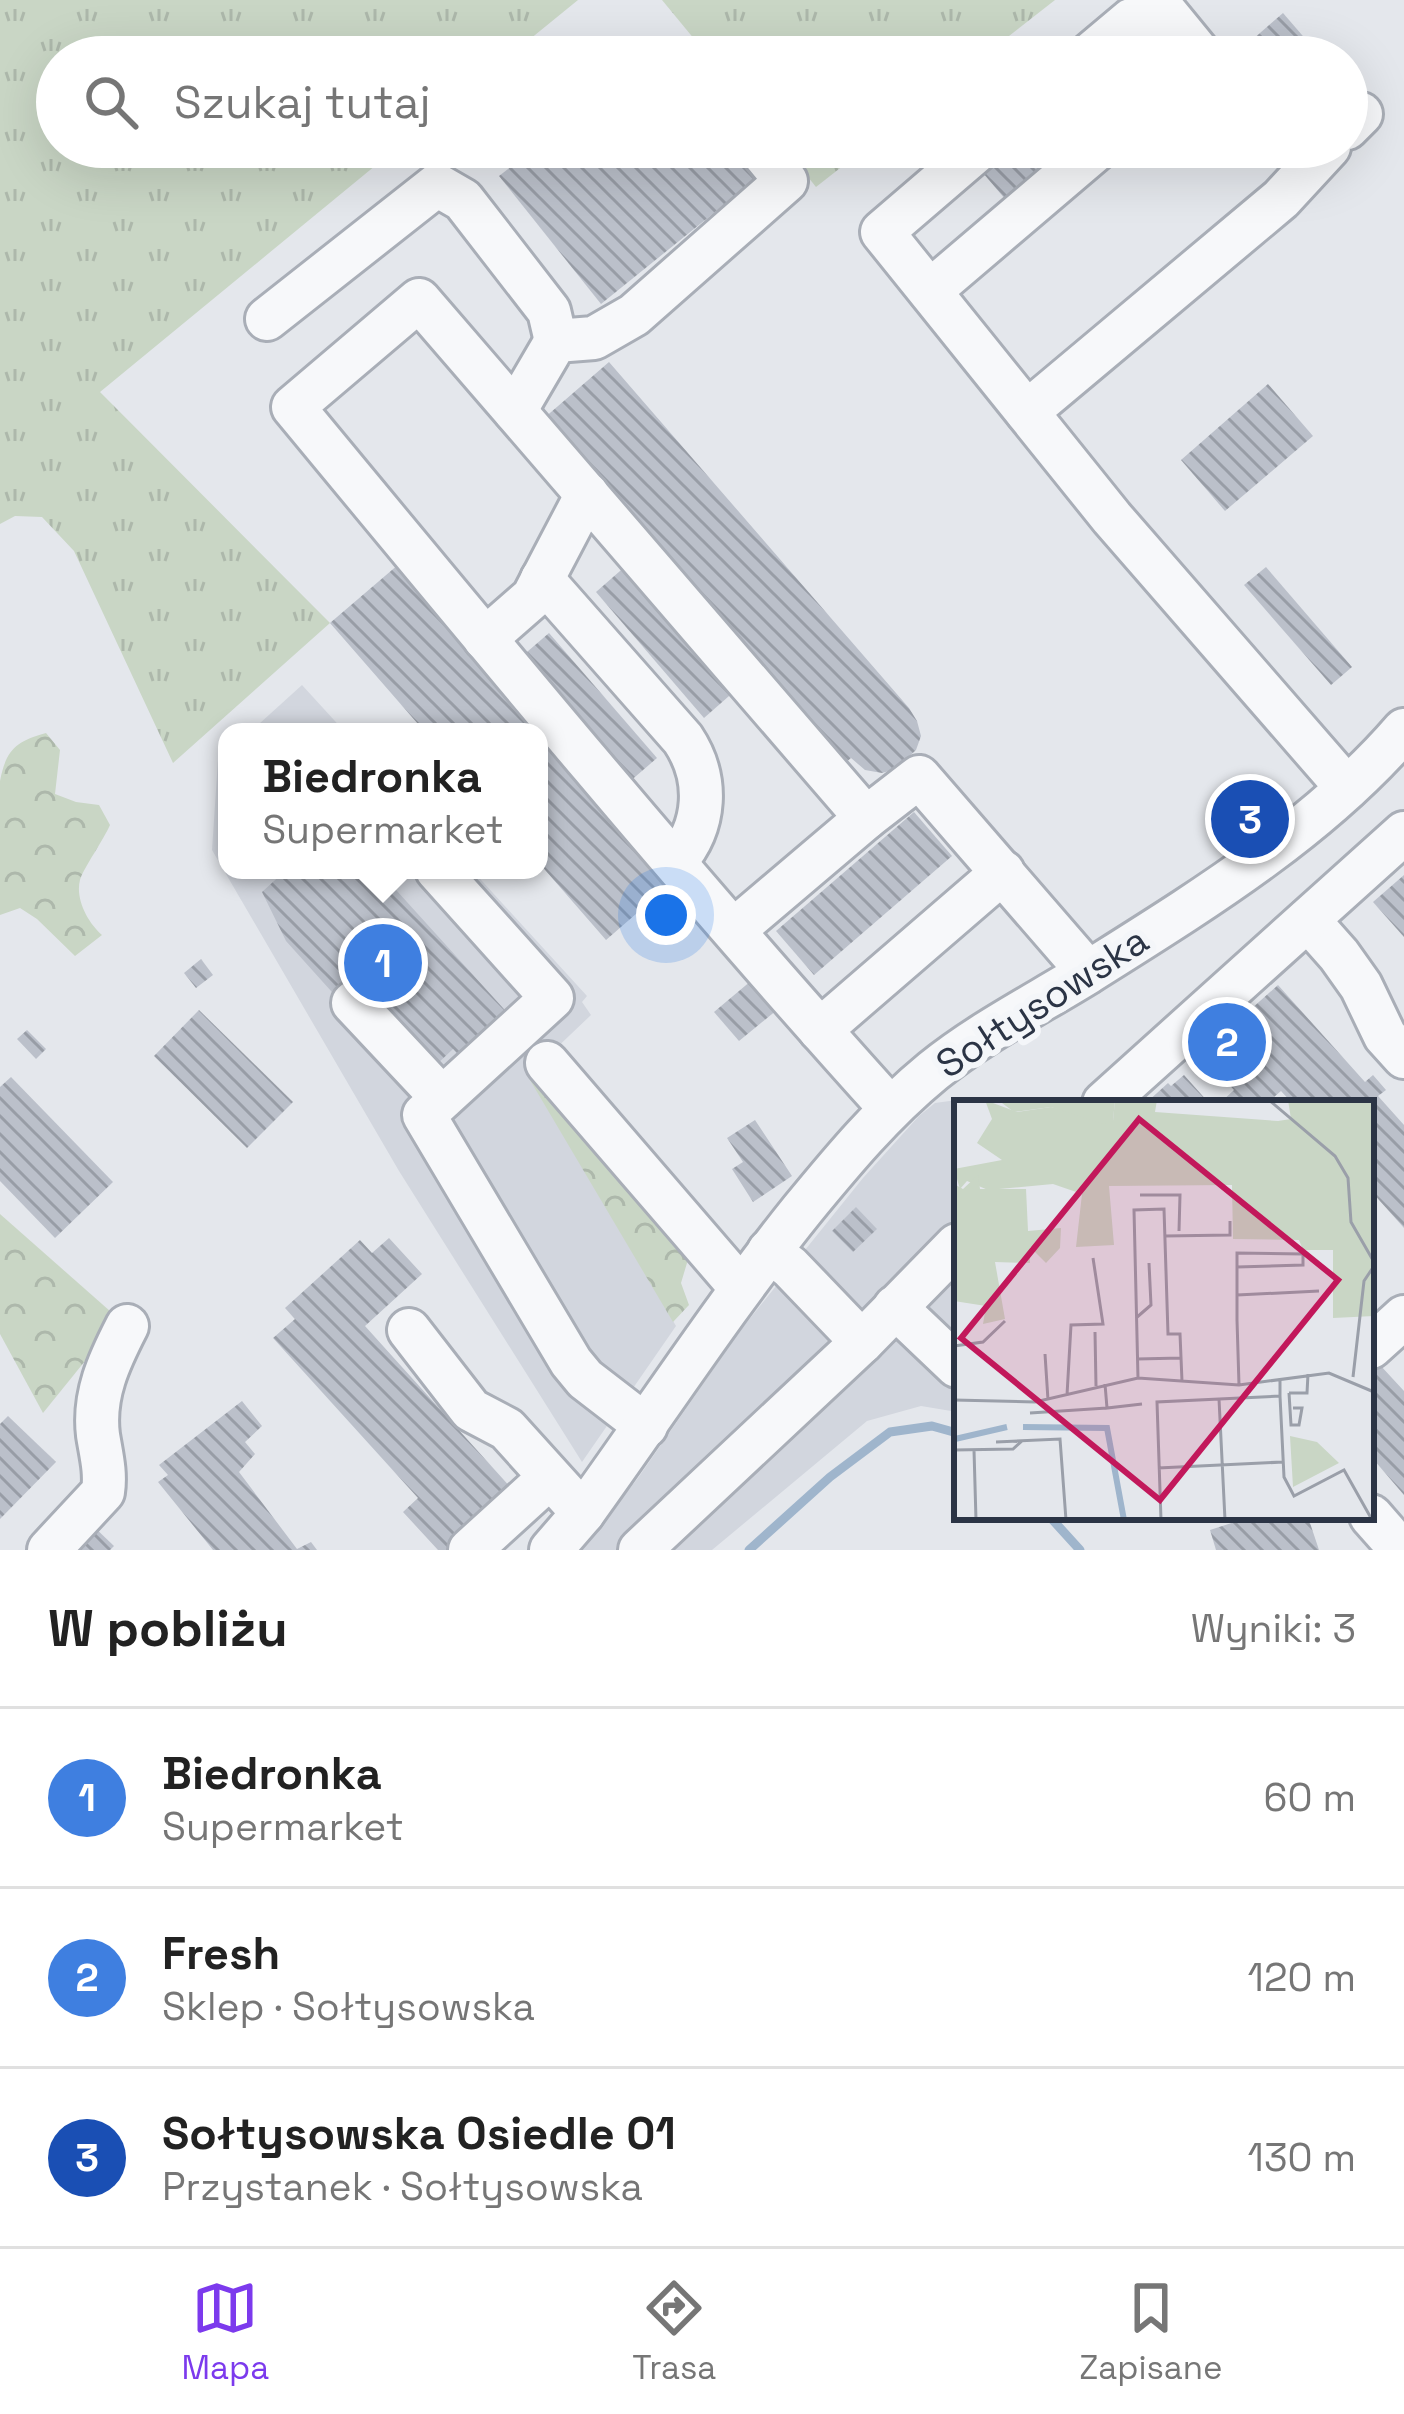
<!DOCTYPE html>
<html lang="pl">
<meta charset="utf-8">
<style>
body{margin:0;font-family:"Space Grotesk",sans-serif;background:#f2f2f2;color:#222}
.you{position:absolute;left:666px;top:915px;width:42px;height:42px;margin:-30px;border:9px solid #fff;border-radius:50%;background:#1a73e8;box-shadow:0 0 0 18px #1a73e833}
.badge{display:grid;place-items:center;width:78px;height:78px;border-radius:50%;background:#7c3aed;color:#fff;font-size:39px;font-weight:700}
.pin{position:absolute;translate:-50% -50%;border:6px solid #fff;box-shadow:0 3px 12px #0006}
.popup{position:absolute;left:218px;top:723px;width:330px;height:156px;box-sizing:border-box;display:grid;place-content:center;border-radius:24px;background:#fff;filter:drop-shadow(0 3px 9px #0005);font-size:39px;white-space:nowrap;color:#767676}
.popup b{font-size:45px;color:#222}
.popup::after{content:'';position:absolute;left:50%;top:100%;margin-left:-24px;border:24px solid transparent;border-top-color:#fff}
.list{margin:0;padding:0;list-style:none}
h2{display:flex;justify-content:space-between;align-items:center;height:156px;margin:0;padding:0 48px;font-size:51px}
h2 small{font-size:39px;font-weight:400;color:#767676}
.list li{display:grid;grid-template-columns:78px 1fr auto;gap:36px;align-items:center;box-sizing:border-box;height:180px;padding:0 48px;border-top:3px solid #e0e0e0}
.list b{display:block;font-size:45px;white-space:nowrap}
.list p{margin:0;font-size:39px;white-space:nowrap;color:#767676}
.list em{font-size:39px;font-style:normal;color:#767676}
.icon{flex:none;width:66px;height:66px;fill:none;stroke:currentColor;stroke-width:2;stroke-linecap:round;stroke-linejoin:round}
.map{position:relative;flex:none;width:1404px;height:1550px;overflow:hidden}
.search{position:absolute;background:#fff;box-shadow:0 12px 48px #0002;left:36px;right:36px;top:36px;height:132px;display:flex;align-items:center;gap:30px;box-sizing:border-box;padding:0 42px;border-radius:66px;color:#767676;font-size:45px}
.sheet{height:696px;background:#fff}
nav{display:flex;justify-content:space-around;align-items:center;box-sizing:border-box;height:168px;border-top:3px solid #e0e0e0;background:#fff;font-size:33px;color:#767676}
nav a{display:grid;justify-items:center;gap:6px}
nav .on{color:#7c3aed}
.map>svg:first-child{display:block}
</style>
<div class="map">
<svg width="1404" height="1550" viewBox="0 0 1404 1550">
<defs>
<pattern id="grass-tufts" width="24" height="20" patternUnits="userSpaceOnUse" patternTransform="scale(3)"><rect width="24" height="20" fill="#c9d6c5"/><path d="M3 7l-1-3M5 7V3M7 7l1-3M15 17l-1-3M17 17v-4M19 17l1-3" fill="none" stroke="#adb8ab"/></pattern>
<pattern id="forest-crowns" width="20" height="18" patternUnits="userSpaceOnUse" patternTransform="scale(3)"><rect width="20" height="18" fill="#c9d6c5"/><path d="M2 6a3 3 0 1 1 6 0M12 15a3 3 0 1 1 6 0" fill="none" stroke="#adb8ab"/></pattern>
<pattern id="building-back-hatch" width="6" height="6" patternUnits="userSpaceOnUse" patternTransform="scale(3)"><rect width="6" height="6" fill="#bbc0ca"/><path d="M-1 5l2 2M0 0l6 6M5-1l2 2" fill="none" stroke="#989da6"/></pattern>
</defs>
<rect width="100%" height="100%" fill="#e4e7ec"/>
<g fill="#d2d6de">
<path d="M302,685l43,47h-95z"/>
<path d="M227,752v118h245l115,126 -5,6 9,13 -63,60 148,251 -94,136 -183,-291 -187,-321 6,-90z"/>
<path d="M957,1100l11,3h-11v309l-36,-6 -54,15 -155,129h-131l57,-72 101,-146 124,-154 56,-62 16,-13z"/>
</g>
<g fill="url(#grass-tufts)">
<path d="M0,0h578l-70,57h-451v90h341l-298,245 230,231 -157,140 -99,-212 -32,-34 -27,-1 -15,8z"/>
<path d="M662,0h393l-73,57h-273z"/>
<path d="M784,147h83l-51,40z"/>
</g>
<g fill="url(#forest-crowns)">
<path d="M46,733l14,17 -5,44 21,8 23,3 11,20c-6,14 -27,44 -30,55 -5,19 8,43 22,55l-27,21 -38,-37 -17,-11 -20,7v-134c6,-31 16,-40 46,-48z"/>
<path d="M530,1073l160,180 -9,30 8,22 -16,17 -146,-247z"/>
<path d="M0,1214l119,105 -76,94 -43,-79z"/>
</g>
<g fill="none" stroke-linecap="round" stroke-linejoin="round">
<g stroke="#9fb5cc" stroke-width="9">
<path d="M1050,1517l30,33"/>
<path d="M749,1550l81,-73 60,-45 42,-6 25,7"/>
</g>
</g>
<g fill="url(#building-back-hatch)">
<path d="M1283,13l38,44h-68l-9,-10z"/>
<path d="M536,147h212l19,23 -166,134 -102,-128z"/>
<path d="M988,147h94l-71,59 -39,-46z"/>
<path d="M609,362l300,346 8,13 4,15 -5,14 -20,19 -14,4 -17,-3 -14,-12 -7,6 -301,-345z"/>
<path d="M1268,384l45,52 -88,75 -44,-51z"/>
<path d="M399,564l275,317 -68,59 -67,-77v-131h-114l-95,-109z"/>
<path d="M628,564l109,125 -33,29 -108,-126z"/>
<path d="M1266,567l86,100 -21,18 -87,-100z"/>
<path d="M549,633l108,125 -29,25 -108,-125z"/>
<path d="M914,812l38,44 -138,119 -38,-44z"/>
<path d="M286,870h92l135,149 -48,43 -12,-13 -19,18 -94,-66 -54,-60 -24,-49z"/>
<path d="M1404,875v62l-31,-35z"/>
<path d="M201,959l12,16 -17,13 -12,-15z"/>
<path d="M758,975l25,30 -44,36 -25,-29z"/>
<path d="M1278,985l87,97 8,-7 13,15 -8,6 26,29v103l-33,-37v-88h-79l-11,-12 -14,12h-47l14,-13 -30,-33 11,-10 -3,-3z"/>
<path d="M199,1010l94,92 -46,46 -93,-92z"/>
<path d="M27,1030l19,19 -10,10 -19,-20z"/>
<path d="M1184,1075l25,28h-63l22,-20 3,3z"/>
<path d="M11,1077l102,105 -58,56 -55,-57v-94z"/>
<path d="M755,1120l37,56 -39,26 -21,-33 11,-7 -16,-24z"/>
<path d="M856,1207l21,22 -24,23 -21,-21z"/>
<path d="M389,1238l33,36 -57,52 148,164 -67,60h-8l-35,-38 15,-14 -145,-160 22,-19 -10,-11 75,-68 12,13z"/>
<path d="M1380,1365l24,26v104l-30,-35 -3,2v-89z"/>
<path d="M242,1401l20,25 -17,16 10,12 -16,18 58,77 14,-7 6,8h-104l-55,-68 10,-7 -9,-10z"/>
<path d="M8,1416l48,46 -56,57v-95z"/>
<path d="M1250,1517h58l11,33h-103l-6,-20z"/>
<path d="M91,1524l23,22 -4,4h-45z"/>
</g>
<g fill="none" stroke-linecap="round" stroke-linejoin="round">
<defs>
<g id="minor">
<path d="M1087,57l44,-37 35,-7 36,44"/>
<path d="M1347,128l14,-14"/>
<path d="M981,147l-99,85 230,286 235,270"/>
<path d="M930,291l169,-144"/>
<path d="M267,319l170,-134 26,15 86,111 7,30"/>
<path d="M515,411l41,-70 38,-3 40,-23 152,-134 -28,-34"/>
<path d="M1027,412l254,-213 48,-52"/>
<path d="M542,579l141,160c26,39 24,87 -8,123"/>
<path d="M485,639l48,-42 54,-103"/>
<path d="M437,870l115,128 -128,117 147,247 14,17 61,47"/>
<path d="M1308,920l31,35 22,31 24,50 19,21"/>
<path d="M734,930l132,-112"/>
<path d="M353,1003l89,95"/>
<path d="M820,1030l183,-158"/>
<path d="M547,1063l194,225"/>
<path d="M1104,1103l300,-270"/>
<path d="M890,1108c-206,-228 -401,-464 -597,-701l126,-107 447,518 53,-41 169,195"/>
<path d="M769,1251l21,16 72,75 95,-97"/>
<path d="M895,1307l62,59"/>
<path d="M409,1330l62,80 36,19 76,84"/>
<path d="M1371,1347l33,-30"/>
<path d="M1371,1516l30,34"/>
<path d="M49,1550l54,-58c3,-20 -2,-38 -5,-57 -5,-40 11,-74 29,-109"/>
<path d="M470,1550l79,-72"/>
<path d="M551,1550l32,-37c73,-101 141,-206 219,-303 41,-50 81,-98 131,-139 47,-38 102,-66 154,-98 111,-70 231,-143 317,-243"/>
<path d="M640,1550l222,-208"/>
</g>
</defs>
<use href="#minor" stroke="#a9aeb7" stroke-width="48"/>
<use href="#minor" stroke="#f7f8fa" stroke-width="42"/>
</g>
<g text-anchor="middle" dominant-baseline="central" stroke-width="12" stroke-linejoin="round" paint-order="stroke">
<g font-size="39" fill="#2b3445" stroke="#f4f6f9">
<text transform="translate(1042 1002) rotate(-33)">Sołtysowska</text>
</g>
</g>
<g transform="translate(954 1100)">
<rect width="420" height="420" fill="#e4e7ec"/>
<path d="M31,0l32,12 34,-5 62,14 2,-21h42l-2,12 123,9 13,-2 -3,-19h86v216l-41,2v-68h-30l-4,-10 -66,-1 -1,-54 -123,1 5,59 -38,2 6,-53 -29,-10 -65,6 -21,-9 -7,8 -6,-20 48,-9 -25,-17 15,-24z" fill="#c9d6c5"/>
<path d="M44,0h117l-2,21 -11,3 -51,-17 -37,5zM24,75l2,14h46l2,42 33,-3 -1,20 -14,15 -16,-16v16l-35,-1 10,57 -22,5 3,-18 -32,-5v-117l9,5zM336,336l27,6 22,21 -46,24z" fill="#c9d6c5"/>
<path fill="none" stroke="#9fb5cc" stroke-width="6" d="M69,327l84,1 17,92M1,339l52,-12"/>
<path fill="none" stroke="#9a9fa9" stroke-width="3" d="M315,0l66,56 13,22 3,44 23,40M186,95h40l-1,36M211,136l65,-1v-14M283,167l66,-2v-11l-66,-1v67l2,65M283,195l82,-4M182,218l15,-13 -2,-42M141,232l1,54M0,246l29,-4 22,-21M91,254l3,46M183,259l44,-1M399,277l11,-96 10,-15M184,278l-4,-168 30,-1 4,125h12l2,47M151,284l2,24 35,-4M335,293l2,32h8l3,-17h-9M335,293h18l1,-19M113,295l4,-70 32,-1 -10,-66M326,296l4,81 10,19 50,-26 27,48M265,299l6,121M0,300l81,2 103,-24 101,7 90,-12 45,19M76,313l77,-5M42,342l64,-3 6,81M0,350l59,-1 9,-8M20,350l2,70M204,368l125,-6M207,420l-4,-118 123,-6v-18"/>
<path fill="#c2185b" fill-opacity="0.15" stroke="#c2185b" stroke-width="6" d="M185,19l199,161 -178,220 -199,-162z"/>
<rect width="420" height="420" fill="none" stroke="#2b3445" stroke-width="6"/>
</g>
</svg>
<div class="you"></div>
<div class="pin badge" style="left:383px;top:963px;background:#3f7fe0">1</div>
<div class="popup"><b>Biedronka</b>Supermarket</div>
<div class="pin badge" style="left:1227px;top:1042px;background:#3f7fe0">2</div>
<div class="pin badge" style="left:1250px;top:819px;background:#1a4fb4">3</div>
<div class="search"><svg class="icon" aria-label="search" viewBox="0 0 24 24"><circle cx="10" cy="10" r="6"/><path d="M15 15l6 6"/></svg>Szukaj tutaj</div>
</div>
<section class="sheet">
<h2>W pobliżu<small>Wyniki: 3</small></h2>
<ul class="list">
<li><span class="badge" style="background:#3f7fe0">1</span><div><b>Biedronka</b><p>Supermarket</p></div><em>60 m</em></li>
<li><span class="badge" style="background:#3f7fe0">2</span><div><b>Fresh</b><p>Sklep · Sołtysowska</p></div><em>120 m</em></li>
<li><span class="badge" style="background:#1a4fb4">3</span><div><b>Sołtysowska Osiedle 01</b><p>Przystanek · Sołtysowska</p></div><em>130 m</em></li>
</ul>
</section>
<nav>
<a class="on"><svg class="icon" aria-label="map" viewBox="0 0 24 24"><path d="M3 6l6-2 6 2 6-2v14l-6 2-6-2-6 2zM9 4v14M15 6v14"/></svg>Mapa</a>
<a><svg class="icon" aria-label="directions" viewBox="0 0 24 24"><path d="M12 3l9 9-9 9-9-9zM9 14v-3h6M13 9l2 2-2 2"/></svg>Trasa</a>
<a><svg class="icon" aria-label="saved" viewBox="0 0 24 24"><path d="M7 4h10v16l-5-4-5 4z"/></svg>Zapisane</a>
</nav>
